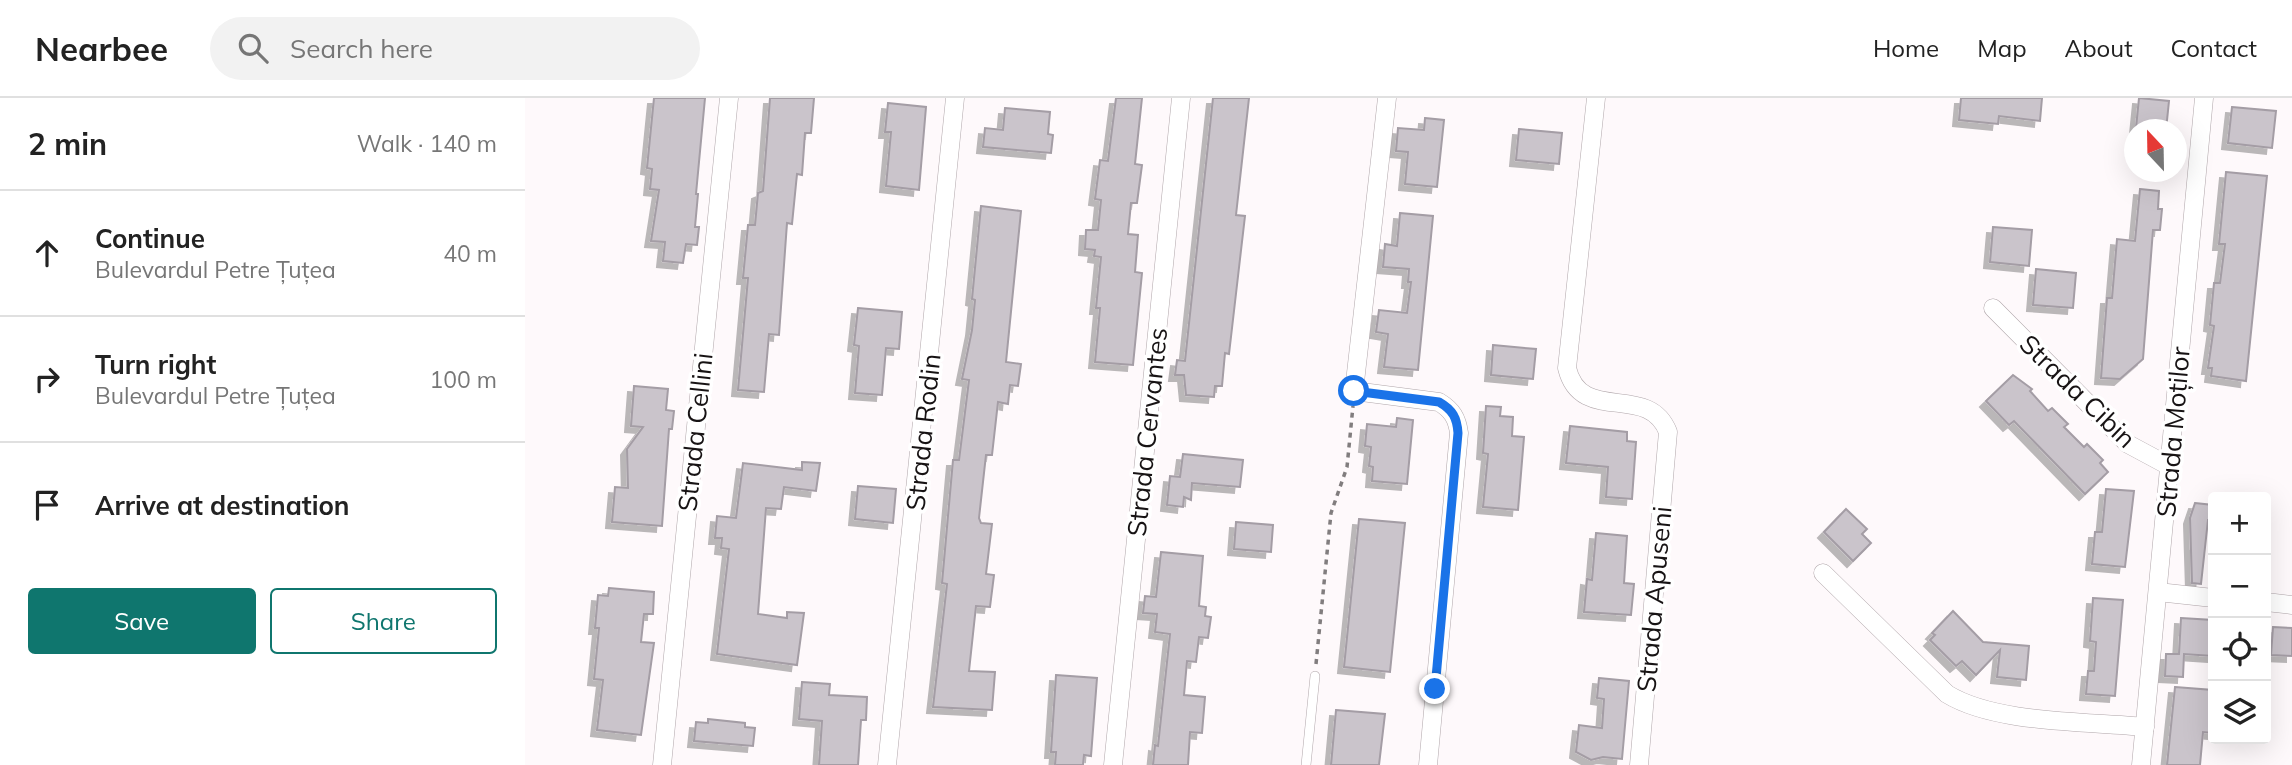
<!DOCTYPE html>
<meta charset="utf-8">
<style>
body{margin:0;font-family:Mulish,sans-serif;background:#f2f2f2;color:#222}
.controls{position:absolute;right:21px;bottom:21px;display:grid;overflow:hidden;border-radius:7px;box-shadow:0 7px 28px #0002}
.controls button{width:63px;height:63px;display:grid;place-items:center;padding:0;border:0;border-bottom:2px solid #e0e0e0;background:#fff;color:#222;font:35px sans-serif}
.compass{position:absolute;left:1599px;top:21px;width:63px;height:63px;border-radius:50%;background:#fff;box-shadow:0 7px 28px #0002;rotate:338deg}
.stop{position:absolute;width:21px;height:21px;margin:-16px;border:5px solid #1a73e8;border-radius:50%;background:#fff}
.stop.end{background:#1a73e8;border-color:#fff;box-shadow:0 2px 7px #0008}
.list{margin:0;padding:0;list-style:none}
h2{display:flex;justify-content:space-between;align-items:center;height:91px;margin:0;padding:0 28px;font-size:30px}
h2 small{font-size:23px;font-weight:400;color:#767676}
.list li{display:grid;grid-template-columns:46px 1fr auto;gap:21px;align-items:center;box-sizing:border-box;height:126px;padding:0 28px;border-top:2px solid #e0e0e0}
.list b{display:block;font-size:26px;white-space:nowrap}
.list p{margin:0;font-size:23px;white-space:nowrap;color:#767676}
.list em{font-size:23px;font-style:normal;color:#767676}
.actions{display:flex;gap:14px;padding:21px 28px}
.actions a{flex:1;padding:16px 0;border:2px solid #0f766e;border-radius:7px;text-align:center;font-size:24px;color:#0f766e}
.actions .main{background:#0f766e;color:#fff}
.icon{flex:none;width:38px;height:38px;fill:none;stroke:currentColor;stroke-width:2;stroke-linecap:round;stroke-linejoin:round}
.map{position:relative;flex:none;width:1767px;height:667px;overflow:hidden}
header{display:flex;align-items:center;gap:42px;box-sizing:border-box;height:98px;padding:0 35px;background:#fff;border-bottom:2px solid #e0e0e0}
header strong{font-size:33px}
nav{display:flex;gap:38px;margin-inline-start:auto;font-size:24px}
.search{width:490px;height:63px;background:#f2f2f2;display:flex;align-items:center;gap:18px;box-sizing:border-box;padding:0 24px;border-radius:38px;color:#767676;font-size:26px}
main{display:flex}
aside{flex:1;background:#fff}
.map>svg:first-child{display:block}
</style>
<header>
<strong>Nearbee</strong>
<div class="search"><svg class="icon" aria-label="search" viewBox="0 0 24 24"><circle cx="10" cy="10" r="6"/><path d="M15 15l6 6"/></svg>Search here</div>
<nav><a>Home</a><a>Map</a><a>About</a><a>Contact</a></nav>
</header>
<main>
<aside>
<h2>2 min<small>Walk · 140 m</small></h2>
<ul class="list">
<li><svg class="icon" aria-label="ahead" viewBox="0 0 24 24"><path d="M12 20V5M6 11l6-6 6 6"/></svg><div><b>Continue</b><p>Bulevardul Petre Țuțea</p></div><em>40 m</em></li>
<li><svg class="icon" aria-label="right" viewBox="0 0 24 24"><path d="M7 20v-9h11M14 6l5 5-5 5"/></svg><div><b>Turn right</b><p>Bulevardul Petre Țuțea</p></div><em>100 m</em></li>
<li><svg class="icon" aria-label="arrive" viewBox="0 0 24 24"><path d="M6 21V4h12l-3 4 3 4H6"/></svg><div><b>Arrive at destination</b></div></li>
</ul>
<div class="actions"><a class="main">Save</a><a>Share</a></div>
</aside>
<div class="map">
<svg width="1767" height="667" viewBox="0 0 1767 667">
<defs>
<filter id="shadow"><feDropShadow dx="-6" dy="6" stdDeviation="0" flood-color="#0004"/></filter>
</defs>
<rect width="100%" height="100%" fill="#fef9fb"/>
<g fill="#cac4cb" stroke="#a49da5" stroke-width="2" filter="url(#shadow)">
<path d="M129,0h51l-9,96h2l-3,33h4l-2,18 -11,-1 -3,19 -20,-2 2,-19 -14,-1 8,-51 -9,-1 2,-20 -5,-1z"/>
<path d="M245,0h44l-3,35h-6l-3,42 -5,-1 -5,50 -5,-1 -8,112 -10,-1 -5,58 -26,-2 10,-112h-5l5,-53h7l3,-32 5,-2z"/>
<path d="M591,0h26l-7,66 7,1 -5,38h-6l-3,31 10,1 -3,37 7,1 -9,92 -38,-3 5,-54h-4l5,-51 -7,-1 1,-6 -10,-1 1,-19h12l3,-30 -6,-1 5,-39 8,1z"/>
<path d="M688,0h36l-13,117 9,1 -5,43 -11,95 -4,-1 -3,33h-7l-1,11 -28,-2 -2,-20h-9l2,-15 8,1z"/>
<path d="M1436,0h81l-2,23 -41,-5 -1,8 -39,-4z"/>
<path d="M1614,0l30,3 -3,29 -30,-2z"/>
<path d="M363,5l38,4 -7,83 -33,-4 5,-54h-6z"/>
<path d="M1707,9l44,4 -4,37 -44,-5z"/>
<path d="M480,10l45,4 -2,22 5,1 -2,18 -68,-6 2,-19 18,2z"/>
<path d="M900,20l19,2 -7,67 -32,-3 3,-32 -12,-1 2,-23 26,2z"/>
<path d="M994,31l43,4 -3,31 -43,-4z"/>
<path d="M1701,74l41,4 -21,205 -35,-5 1,-8h-4l6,-42 -4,-1 4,-42h6l5,-39h-6z"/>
<path d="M1615,91l19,2 -1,18h4l-2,21h-7l-10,129 -23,20 -19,-1 6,-80h5l5,-59 18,2z"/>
<path d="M456,108l40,5 -15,151 15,2 -3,22 -8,-1 -2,19 -10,-2 -6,53h-6l-7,63 2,5 11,1 -6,50 8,1 -4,32 -14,-1 -7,65 26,1 -3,38 -59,-3 14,-123 -5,-1 11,-123h6l10,-80 -7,-1 10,-49 3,-30 -3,-1z"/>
<path d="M875,115l33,3 -15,154 -34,-3 4,-33 -12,-2 3,-22 28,3 4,-31h-3l1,-13 -26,-2 2,-23 12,2z"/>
<path d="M1468,129l39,3 -3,36 -39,-4z"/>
<path d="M1511,171l40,4 -3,35 -40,-3z"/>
<path d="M333,210l44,4 -3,37 -13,-1 -4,47 -27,-2 4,-47 -5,-1z"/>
<path d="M968,247l43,4 -3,30 -42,-4z"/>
<path d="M1488,277l19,14 -2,2 18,20 4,-3 16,16 -4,3 20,20 3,-3 16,16 -3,3 8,9 -23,22 -71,-73 -5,4 -23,-24z"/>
<path d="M109,288l34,3 -2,21 8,1 -2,18h-3l-7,97 -50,-4 3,-35 13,1 -1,-39 16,-22 -12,-1z"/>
<path d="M961,308l15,1 -1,9 13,1 -1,19 12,1 -6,73 -35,-3 5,-53 -5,-1z"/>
<path d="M872,320l16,2 -6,64 -35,-3 1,-14 -4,-1 2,-19 -6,-1 2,-22 29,3z"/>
<path d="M1045,328l57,6v9l9,1 -4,57 -26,-2 2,-30 -42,-4z"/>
<path d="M658,356l60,6 -3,27 -48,-4 -1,17 -7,-3 -1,10 -16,-2 3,-29 10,1z"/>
<path d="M277,364l18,1 -4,28 -32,-4 -3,22 -15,-1 -8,106 29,4v-6l17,1 -7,52 -80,-11 12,-105 -8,-1 1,-10h-7l2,-22 19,2 7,-55 59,7z"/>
<path d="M333,388l38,3 -3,34 -38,-4z"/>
<path d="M1581,391l28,2 -9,76 -33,-3 3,-32h7z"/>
<path d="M1670,405l18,2v15h-5l-7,64 -9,-1 -2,-65z"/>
<path d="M1321,411l21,20 -5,5 9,9 -18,18 -29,-29z"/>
<path d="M834,421l46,4 -15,149 -46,-5z"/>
<path d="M711,424l37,3 -2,27 -37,-3z"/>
<path d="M1071,435l31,3 -3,47 10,1 -3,31 -47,-3 3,-33 5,1z"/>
<path d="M636,454l42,4 -4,50 7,1 -1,9 6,1 -3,21 -9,-1 -3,25 -9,-1 -3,34 21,2 -3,36 -12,-1 -2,33h-35l2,-20 3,1 12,-112 -15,-2 2,-18 -14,-1 2,-17 11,1z"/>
<path d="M84,490l45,4 -1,22h-9l-3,28 13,1 -13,92 -44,-5 6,-50 -9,-1 5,-51h-4l3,-33 10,1z"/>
<path d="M1568,500l30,2 -8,96 -29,-2 2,-23h6l2,-29 -6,-1z"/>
<path d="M1428,513l30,31 46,4 -3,34 -29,-3 3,-27 -24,25 -14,-14 -6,5 -26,-26 5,-5 -3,-2z"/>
<path d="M1656,520l32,2v36l-29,-2 -1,23 -18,-1 1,-22h13z"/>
<path d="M1748,529l19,1v28l-21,-1z"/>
<path d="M531,577l41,3 -6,78 -7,-1 -1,10h-28l1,-13h-5z"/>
<path d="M1074,580l30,3 -7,78 -19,-2 -12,3 -15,-8 3,-27 23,3 2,-29 -7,-1z"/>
<path d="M277,584l28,2 -1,11 38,2 -1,23h-5l-3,45h-39l3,-44 -23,-2z"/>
<path d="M1650,589l38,3v43l-10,-1 -3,33h-33z"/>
<path d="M811,612l49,4 -6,51h-48z"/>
<path d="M183,621l37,4v4l10,1 -2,18 -59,-5 2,-19 12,1z"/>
</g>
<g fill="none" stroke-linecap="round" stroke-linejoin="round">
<defs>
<path id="service" d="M781,667l9,-89"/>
<g id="minor">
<path d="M862,0l-33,293 85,11c13,8 18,16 20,31l-31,332"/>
<path d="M1071,0l-29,270c14,58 81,13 101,64l-29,333"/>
<path d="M1468,210l135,136 41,22"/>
<path d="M1298,475l124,121c49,30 140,27 198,33"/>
<path d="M1633,494l55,6"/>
<path d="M1741,504l26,3"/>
<path d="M137,667l67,-667"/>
<path d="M362,667l68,-667"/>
<path d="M588,667l68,-667"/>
<path d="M1616,667l63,-667"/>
</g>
</defs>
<use href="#service" stroke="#b0a6aa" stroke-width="10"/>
<use href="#minor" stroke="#b0a6aa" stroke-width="19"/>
<path stroke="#817d7e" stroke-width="3.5" stroke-dasharray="5 5" stroke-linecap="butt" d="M791,566l15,-151 16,-46 6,-61"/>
<use href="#service" stroke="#fff" stroke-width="9"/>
<use href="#minor" stroke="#fff" stroke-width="18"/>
</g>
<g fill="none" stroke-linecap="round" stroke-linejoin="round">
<path stroke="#1a73e8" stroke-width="9" d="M829,293l85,11c14,8 18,16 19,31l-23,256"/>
</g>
<g text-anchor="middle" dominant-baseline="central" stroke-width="7" stroke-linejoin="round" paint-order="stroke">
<g font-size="26" fill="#171314" stroke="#fff">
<text transform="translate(1553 293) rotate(44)">Strada Cibin</text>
<text transform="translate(170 334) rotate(-84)">Strada Cellini</text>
<text transform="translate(398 334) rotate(-84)">Strada Rodin</text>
<text transform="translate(622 334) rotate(-84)">Strada Cervantes</text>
<text transform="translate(1648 334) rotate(-85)">Strada Moților</text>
<text transform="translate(1129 501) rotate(-85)">Strada Apuseni</text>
</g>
</g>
</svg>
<div class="controls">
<button>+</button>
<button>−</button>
<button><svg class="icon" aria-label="locate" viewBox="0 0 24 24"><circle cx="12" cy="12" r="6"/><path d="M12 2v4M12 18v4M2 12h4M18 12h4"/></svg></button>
<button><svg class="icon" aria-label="layers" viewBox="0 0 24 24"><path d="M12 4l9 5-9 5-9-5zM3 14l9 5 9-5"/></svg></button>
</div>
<svg class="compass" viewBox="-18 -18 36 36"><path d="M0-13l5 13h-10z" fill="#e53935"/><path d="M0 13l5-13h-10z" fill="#767676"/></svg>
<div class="stop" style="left:829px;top:293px"></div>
<div class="stop end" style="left:910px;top:591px"></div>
</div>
</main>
